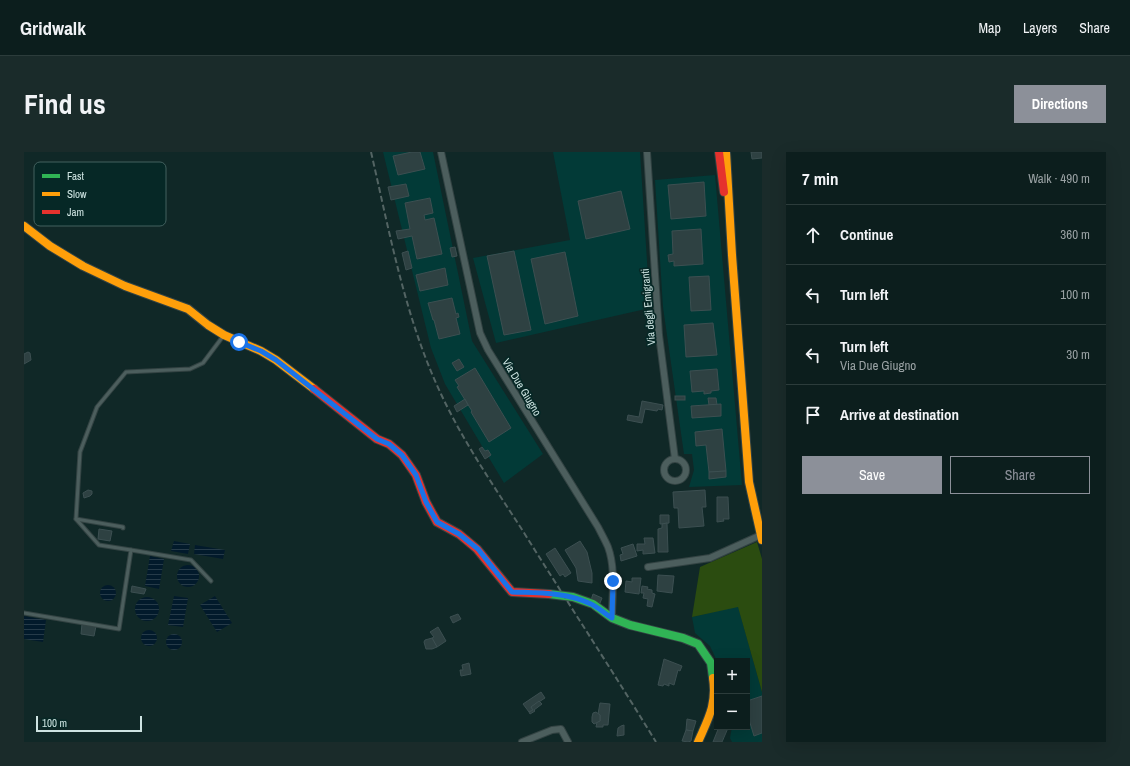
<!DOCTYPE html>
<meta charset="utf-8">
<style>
body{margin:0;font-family:"Archivo Narrow",sans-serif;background:#1a2b2a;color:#f1f3f6}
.controls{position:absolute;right:12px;bottom:12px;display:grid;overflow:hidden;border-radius:0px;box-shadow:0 4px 16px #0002}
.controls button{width:36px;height:36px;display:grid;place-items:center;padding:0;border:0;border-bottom:1px solid #2c3c3b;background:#0c1e1d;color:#f1f3f6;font:20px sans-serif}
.scale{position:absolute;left:12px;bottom:10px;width:106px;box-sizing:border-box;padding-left:4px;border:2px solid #cee4e2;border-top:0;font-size:11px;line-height:14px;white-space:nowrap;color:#cee4e2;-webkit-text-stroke:3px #062826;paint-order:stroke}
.stop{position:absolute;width:12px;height:12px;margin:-9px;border:3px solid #1a73e8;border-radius:50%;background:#fff}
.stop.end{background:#1a73e8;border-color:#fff;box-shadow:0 1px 4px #0008}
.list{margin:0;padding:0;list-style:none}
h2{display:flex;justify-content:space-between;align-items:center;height:52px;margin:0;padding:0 16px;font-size:17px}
h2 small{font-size:13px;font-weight:400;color:#9aa2a4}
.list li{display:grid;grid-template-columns:26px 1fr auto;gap:12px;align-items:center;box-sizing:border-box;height:60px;padding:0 16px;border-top:1px solid #2c3c3b}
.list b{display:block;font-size:15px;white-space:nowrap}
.list p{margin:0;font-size:13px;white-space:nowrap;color:#9aa2a4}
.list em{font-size:13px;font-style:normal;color:#9aa2a4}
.actions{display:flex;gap:8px;padding:12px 16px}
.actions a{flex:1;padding:9px 0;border:1px solid #8c9099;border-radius:0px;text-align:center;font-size:14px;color:#8c9099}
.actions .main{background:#8c9099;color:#fff}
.icon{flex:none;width:22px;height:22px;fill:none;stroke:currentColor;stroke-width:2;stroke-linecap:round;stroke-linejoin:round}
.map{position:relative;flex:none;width:738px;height:590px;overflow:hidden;border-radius:0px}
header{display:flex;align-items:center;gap:24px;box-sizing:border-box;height:56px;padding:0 20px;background:#0c1e1d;border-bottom:1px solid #2c3c3b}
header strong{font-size:19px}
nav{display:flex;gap:22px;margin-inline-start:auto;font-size:14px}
.intro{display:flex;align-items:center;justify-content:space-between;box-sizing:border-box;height:96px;padding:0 24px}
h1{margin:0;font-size:28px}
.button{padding:10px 18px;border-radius:0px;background:#8c9099;color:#fff;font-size:14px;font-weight:700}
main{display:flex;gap:24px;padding:0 24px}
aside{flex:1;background:#0c1e1d;border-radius:0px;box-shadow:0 4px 16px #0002}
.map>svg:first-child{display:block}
</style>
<header>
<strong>Gridwalk</strong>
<nav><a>Map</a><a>Layers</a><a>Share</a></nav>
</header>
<div class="intro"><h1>Find us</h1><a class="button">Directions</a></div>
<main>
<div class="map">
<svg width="738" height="590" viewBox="0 0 738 590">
<defs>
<pattern id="water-rules" width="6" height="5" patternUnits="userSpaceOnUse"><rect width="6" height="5" fill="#021a2b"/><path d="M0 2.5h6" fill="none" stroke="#263b49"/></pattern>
</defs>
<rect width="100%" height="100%" fill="#102827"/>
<g fill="#023a37">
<path d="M359,0h50l39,189 71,113 -39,29 -59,-99 -14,-36z"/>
<path d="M529,0h87l10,156 -154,35 -23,-85 97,-18z"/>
<path d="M691,23l27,310 -53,2 5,-17 -2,-16h-8l-21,-147 -8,-127z"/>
<path d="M714,454l24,86v50h-30l-2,-4 2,-11h15v-66h-30l-7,-15 -15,-13 -3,-16z"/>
</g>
<path fill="#2b4c10" d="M733,390l5,17v133l-24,-85 -46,10 8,-50z"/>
<g fill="url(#water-rules)">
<path d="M150,389l16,3 -2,10 -17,-3z"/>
<path d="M171,393l30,5 -2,9 -29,-5z"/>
<path d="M126,404l14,3 -5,30 -14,-3z"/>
<circle cx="164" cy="424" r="11"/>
<circle cx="84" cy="441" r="8"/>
<path d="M150,444l14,2 -5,29 -15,-2z"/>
<path d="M191,444l17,27 -15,9 -17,-27z"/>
<circle cx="123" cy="457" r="12"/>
<path d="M0,464l22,4 -3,22 -19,-3z"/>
<circle cx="125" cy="486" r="8"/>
<circle cx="150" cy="490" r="8"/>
</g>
<g fill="#2e4142" stroke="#3c4f51">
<path d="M388,0h8l5,17 -27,6 -5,-19z"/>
<path d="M727,0h11v6l-10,1z"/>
<path d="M680,30l2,34 -35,3 -3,-34z"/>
<path d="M382,32l3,12 -18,4 -3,-13z"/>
<path d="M597,39l9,38 -44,10 -8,-38z"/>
<path d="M406,46l3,15 -9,2 1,5 9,-2 8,36 -25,5 -5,-23 -14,3 -2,-8 14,-2 -5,-26z"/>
<path d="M677,77l2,35 -29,2v-5l-5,1 -1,-7 5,-1 -1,-23z"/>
<path d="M431,95l2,9 -5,1 -2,-9z"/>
<path d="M384,99l4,17 -6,2 -4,-17z"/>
<path d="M490,99l17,79 -27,5 -17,-79z"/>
<path d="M541,100l13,64 -33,8 -14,-65z"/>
<path d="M421,116l3,17 -28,6 -4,-16z"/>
<path d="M685,124l2,34 -20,1 -2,-34z"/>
<path d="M428,146l4,16 2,-1 1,4 -3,1 4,16 -21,5 -5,-19h-1l-5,-17z"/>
<path d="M689,171l4,32 -31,2 -2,-32z"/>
<path d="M4,200l2,1 1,7 -7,4v-10z"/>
<path d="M435,207l5,8 -7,4 -5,-8z"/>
<path d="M451,216l36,60 -22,14 -18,-30 1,-1 -15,-24 2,-1 -4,-6z"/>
<path d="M693,217l2,21 -8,1v2l-7,1v-3l-12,1 -2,-21z"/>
<rect x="651" y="244" width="10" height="4"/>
<path d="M684,246h8l1,7h-8z"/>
<path d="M441,247l3,6 -11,7 -3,-6z"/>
<path d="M618,249l21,4 -1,5 -4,-1 -1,2 -12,-2 -3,14 -15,-3 1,-5 11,2z"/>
<path d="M697,252v12l-29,2 -1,-12z"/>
<path d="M698,277l4,42 -17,1 -3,-27 -10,1 -1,-14z"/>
<path d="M458,295l3,4 3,-1 3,5 -6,4 -6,-10z"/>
<path d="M702,319v6l-17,2v-7z"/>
<path d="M64,338l4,1v3l-2,2 -6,2 -1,-5z"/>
<path d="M681,338l1,17h-4l2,19 -25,2 -1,-20h-4l-1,-16z"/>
<path d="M693,345h11l1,22h-6l1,2 -7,1z"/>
<path d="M636,363h9v8l-9,1z"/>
<path d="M643,371l1,29h-10v-23l4,-1v-4z"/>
<path d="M75,377l13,2 -2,10 -12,-2z"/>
<path d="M620,386h9l2,15 -12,1v-4l-6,1v-7h8z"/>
<path d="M556,389l7,11 5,21v10l-14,-2 -2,-13 -11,-18z"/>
<path d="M609,392l4,12 -16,5 -1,-6 3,-1 -2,-6z"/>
<path d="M531,396l16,25 -6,4 -2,-3 -3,2 -14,-22z"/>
<path d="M634,423l16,1 -2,17 -15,-2z"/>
<path d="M608,426h9l-2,16 -14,-2 1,-11 6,1z"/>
<path d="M108,434l14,3 -2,5 -13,-2z"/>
<path d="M618,434l6,1 -1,2 5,1v3l3,1 -3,13 -5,-1 1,-7 -5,-1 1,-5h-3z"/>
<path d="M569,442l9,4 -2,5 -9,-3z"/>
<path d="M434,462l3,5 -8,4 -3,-6z"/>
<path d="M58,472l14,2 -2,10 -13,-2z"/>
<path d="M414,475l8,14 -9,6 -5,-9 2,-1 -4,-5z"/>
<path d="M408,486l5,9 -5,2h-6l-2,-7 1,-2z"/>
<path d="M640,507l18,7 -2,5 -2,-1 -4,15 -5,-2v3l-5,-2 -1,2 -5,-1z"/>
<path d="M445,511l2,11 -10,2 -1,-6h3l-1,-5z"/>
<path d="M517,540l4,6 -14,9 2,3 -4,2 -6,-8z"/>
<path d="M738,544v37l-8,3 -7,-23v-12z"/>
<path d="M515,549l3,3 -8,6 1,1 -5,3 -1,-2 4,-2 -2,-3z"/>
<path d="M576,551l10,1 -2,21h-5v2h-7l1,-5 3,-1v-6l-2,-1z"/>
<path d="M572,560l4,3v6l-6,3 -2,-2v-5l1,-4z"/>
<path d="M663,567l9,2 -3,10 -7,-1z"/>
<path d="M600,573v10l-7,1 1,-8 3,-2z"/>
<path d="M695,575l9,1 -6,14h-9z"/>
<path d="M662,578l7,1 -2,10 -3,1 -6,-1z"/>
</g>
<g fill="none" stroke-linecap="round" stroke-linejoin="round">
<defs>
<g id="lane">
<path d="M52,367l47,8v1"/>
<path d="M107,398l60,10 20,21"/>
<path d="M0,461l95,16 12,-79 -32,-5 -23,-26 4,-67 17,-45 29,-35 64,-3 13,-6 21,-28"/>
</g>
<g id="street">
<path d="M417,0l39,181 8,17 110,177c3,6 7,13 10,20 8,22 4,48 4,71"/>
<path d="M623,0l12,183 16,124"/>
<circle cx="651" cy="318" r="11"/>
<path d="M624,415l62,-9 51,-23"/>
<path d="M498,590l30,-12 9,-1 7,13"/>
</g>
<path id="fast" d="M525,442l24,3 20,7 19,14 18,7 53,13 15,6 13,19 2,15"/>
<g id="slow">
<path d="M702,0l6,103 17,227 13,58"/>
<path d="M0,74l26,20 33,20 42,20 63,23 20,16 16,10 37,16 15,9 38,29"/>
<path d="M674,590c10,-23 19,-37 15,-64"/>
</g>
<g id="jam">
<path d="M695,0l5,40"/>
<path d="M290,237l63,50 12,5 13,11 14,20 10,27 11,20 22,12 18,15 35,43 37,2"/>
</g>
</defs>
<use href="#lane" stroke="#334343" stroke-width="5"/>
<use href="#street" stroke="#334343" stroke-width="8"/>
<use href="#fast" stroke="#334343" stroke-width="10"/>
<use href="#slow" stroke="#334343" stroke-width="10"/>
<use href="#jam" stroke="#334343" stroke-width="10"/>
<use href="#lane" stroke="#4c5e5d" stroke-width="3"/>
<use href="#street" stroke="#4c5e5d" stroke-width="6"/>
<use href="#fast" stroke="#30b455" stroke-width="8"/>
<use href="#slow" stroke="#ff9f0a" stroke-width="8"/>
<use href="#jam" stroke="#e5322d" stroke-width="8"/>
<path stroke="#536463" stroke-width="2" stroke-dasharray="6 3" stroke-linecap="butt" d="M347,0c19,82 34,166 70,242 22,47 52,91 80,134 45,72 91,142 135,214"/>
</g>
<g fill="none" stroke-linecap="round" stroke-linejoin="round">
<path stroke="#1a73e8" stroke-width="5" d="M215,190l22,9 15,9 101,79 12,5 13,11 14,20 10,27 11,20 22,12 19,15 34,43c26,1 54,0 79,12 7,3 14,10 21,14l1,-37"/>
</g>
<g text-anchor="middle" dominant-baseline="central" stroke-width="3.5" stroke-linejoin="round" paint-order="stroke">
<g font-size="11" fill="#cee4e2" stroke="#062826">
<text transform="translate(624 155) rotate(-95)">Via degli Emigranti</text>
<text transform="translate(498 235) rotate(59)">Via Due Giugno</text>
</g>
</g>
<rect x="10" y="10" width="132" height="64" rx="6" fill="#062826" stroke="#42605e" stroke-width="1"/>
<rect x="18" y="22" width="18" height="4" fill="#30b455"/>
<rect x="18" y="40" width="18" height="4" fill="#ff9f0a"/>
<rect x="18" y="58" width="18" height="4" fill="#e5322d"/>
<g font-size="11" fill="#cee4e2">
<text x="43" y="28">Fast</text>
<text x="43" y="46">Slow</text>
<text x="43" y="64">Jam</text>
</g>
</svg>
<div class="controls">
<button>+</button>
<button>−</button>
</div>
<div class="scale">100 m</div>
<div class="stop" style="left:215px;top:190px"></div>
<div class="stop end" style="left:589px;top:429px"></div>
</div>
<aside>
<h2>7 min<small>Walk · 490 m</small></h2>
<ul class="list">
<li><svg class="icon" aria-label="ahead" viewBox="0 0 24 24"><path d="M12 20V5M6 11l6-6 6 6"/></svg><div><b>Continue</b></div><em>360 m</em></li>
<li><svg class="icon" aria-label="left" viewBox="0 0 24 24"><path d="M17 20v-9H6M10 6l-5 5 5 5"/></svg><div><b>Turn left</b></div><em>100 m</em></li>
<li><svg class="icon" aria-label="left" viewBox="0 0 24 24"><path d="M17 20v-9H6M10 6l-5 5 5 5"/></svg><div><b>Turn left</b><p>Via Due Giugno</p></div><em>30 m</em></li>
<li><svg class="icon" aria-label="arrive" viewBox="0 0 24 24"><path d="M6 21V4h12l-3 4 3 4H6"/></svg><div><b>Arrive at destination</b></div></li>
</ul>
<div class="actions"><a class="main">Save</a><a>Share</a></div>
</aside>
</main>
